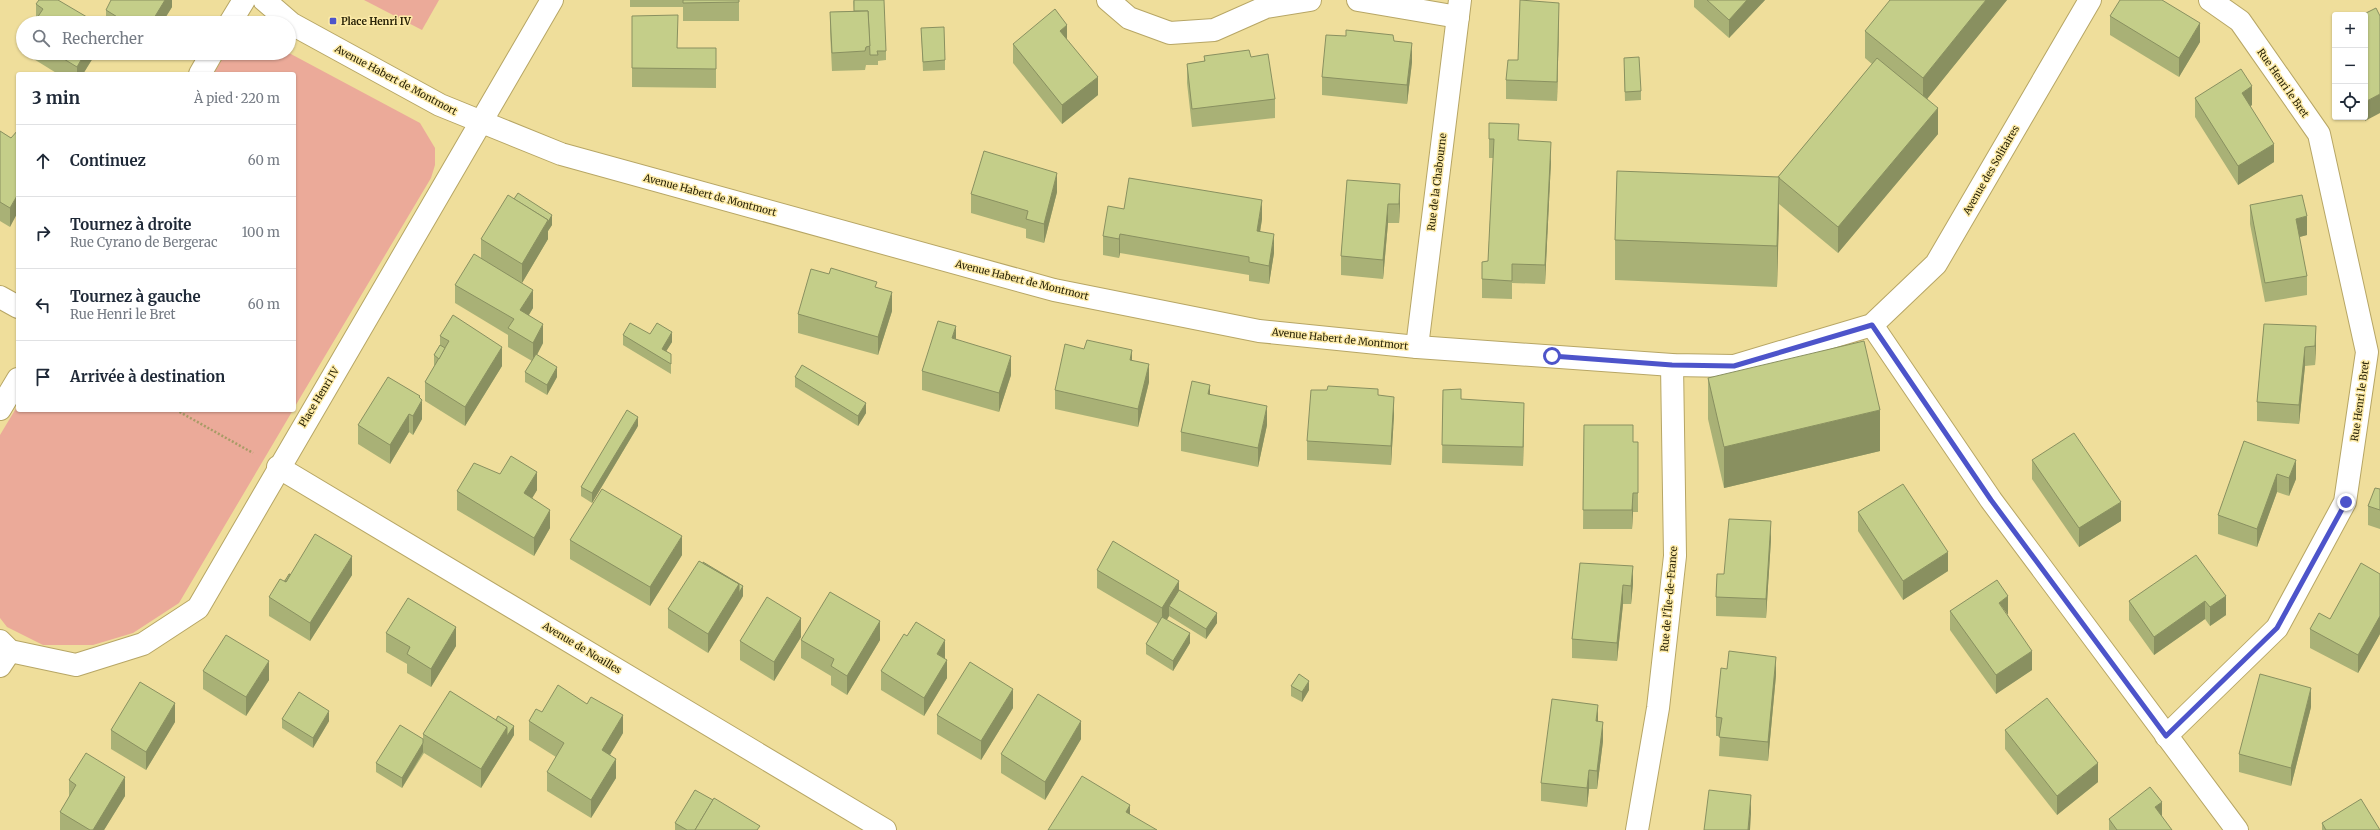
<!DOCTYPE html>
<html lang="fr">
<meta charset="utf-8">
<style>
body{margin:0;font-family:Merriweather,serif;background:#f2f2f3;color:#1f2937}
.controls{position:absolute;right:12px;top:12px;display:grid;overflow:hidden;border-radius:4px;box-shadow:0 1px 3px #0004}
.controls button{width:36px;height:36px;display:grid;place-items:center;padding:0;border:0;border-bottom:1px solid #e0e1e3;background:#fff;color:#1f2937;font:20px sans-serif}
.stop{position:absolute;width:12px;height:12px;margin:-9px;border:3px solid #4d54ca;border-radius:50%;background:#fff}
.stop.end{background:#4d54ca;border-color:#fff;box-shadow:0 1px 4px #0008}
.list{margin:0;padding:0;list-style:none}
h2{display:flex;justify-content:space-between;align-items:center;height:52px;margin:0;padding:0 16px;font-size:17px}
h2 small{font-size:13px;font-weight:400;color:#747a83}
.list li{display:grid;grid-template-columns:26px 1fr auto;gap:12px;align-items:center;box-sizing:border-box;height:72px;padding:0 16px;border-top:1px solid #e0e1e3}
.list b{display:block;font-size:15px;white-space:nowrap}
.list p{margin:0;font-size:13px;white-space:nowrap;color:#747a83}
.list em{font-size:13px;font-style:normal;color:#747a83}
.icon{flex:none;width:22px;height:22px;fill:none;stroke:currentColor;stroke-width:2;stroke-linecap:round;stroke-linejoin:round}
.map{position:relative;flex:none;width:2380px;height:830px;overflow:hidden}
.search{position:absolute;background:#fff;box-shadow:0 1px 3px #0004;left:16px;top:16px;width:280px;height:44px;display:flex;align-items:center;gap:10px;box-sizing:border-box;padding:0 14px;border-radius:22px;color:#747a83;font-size:15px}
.panel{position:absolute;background:#fff;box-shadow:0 1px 3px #0004;left:16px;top:72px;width:280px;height:340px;border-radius:4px}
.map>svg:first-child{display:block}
</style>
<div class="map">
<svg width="2380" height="830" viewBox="0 0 2380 830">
<rect width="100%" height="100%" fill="#efde9b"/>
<g fill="#ebaa99">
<path d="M364,0h75l-17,30z"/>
<path d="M228,53h61l131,70 15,25v17l-4,13 -137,230v-334h-81l11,-18z"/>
<path d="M18,405v5h275l-114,193 -46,30 -40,12h-50l-36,-18 -7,-9v-183z"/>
</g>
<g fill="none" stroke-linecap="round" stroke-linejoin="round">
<defs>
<g id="minor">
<path d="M264,0l28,24 148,81 121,49 493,136 205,41 158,16 255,18 62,1 138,-41 64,-61 154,-264"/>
<path d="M1108,0l21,18 41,15 44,-3 52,-23 44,-7"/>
<path d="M1358,0l100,17"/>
<path d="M230,23l14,-23"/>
<path d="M200,74l12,-21"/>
<path d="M0,297l18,10"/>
<path d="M1872,325l119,175 246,330"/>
<path d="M1417,347l43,-347"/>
<path d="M0,409l18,-30"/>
<path d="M278,467l607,363"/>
<path d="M0,641l10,10 66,14 67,-21 55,-36 354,-608"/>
<path d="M0,666l10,-15"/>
<path d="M2166,736l111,-108 68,-126 22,-150 -48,-218 -79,-113 -30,-21"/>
<path d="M1637,830l21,-122 17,-152 -3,-191"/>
</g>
</defs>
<use href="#minor" stroke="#b7a665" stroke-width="24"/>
<path stroke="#a89b66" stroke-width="2.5" stroke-dasharray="2 2" stroke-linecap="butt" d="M176,410l77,43"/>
<use href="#minor" stroke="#fff" stroke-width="22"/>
</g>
<g fill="#a9b176">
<path d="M172,0v7l-10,16h-56v-13z"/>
<path d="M630,0h109v21h-56v-14h-53z"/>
<path d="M853,0l33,51v9l-8,1v4h-12l-1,5 -33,1 -2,-40v-19l24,-1z"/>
<path d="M1694,0h71l-36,38 -35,-31z"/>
<path d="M2007,0l-80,99 11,35 -100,119 -59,-49 -2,83 -162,-7v-40l163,-63 94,-113 -7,-6v-27z"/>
<path d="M36,4l56,19h-57v-2l1,-2z"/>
<path d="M632,16l46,32h38v40l-84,-1z"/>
<path d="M2110,16l90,26 -21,35 -69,-42z"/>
<path d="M1559,22l-2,79 -51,-2v-19l12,-20z"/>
<path d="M921,28l24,32v10l-22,1z"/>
<path d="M1346,36l48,5 18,21 -5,42 -85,-9v-18z"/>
<path d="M1067,40l31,55 -36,29 -49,-61v-19z"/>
<path d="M24,53h72l-13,21h-25z"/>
<path d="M1204,56l47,1 24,42v19l-83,9 -5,-44v-19l17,-3z"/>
<path d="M1624,68l17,23v9l-16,1z"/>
<path d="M2195,98l57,7 -2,1 24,56 -36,23 -43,-68z"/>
<path d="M1489,123l30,17 32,21 -6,123 -33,-1v16l-30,-1v-36l6,-1 5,-103h-4z"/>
<path d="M0,131l11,7 -1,89 -10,-6z"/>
<path d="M1347,180l53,23 -1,20h-11l-5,56 -42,-4v-19z"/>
<path d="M1057,192l-13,51 -18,-5v-9l-55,-16v-19z"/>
<path d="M2250,205l57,30 -8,2 8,39v19l-42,7 -15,-78z"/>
<path d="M1124,209l138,10 -2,13 14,21 -5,31 -20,-3v-6l-129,-22 -1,5 -16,-3v-19z"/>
<path d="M552,225l-4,6v8l-26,44 11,25 -4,7 14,28 -6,12 20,22 -10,18 -22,-13v-10l7,-11 -24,-14v-12l-53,-32v-18l26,-27v-19z"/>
<path d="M877,288l15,23 -14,44 -80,-22v-19z"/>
<path d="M2264,324l52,21 -1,20 -10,1 -6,58 -42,-3v-19z"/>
<path d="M650,334l22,8 -6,9 5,3v20l-48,-29v-10z"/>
<path d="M440,336l62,30 -37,60 -40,-25v-19l10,-17h-1v-10l6,-10z"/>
<path d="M956,339l55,36 -12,37 -77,-22v-19z"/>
<path d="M1084,349l48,11 17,22 -11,45 -83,-18v-19z"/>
<path d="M795,377l71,36 -8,13 -63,-39z"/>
<path d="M1708,378l172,73 -156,37 -16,-69z"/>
<path d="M1443,390l18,9 63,23 -1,44 -81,-3z"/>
<path d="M1378,395l16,20 -3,50 -84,-5v-19z"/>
<path d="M420,398l2,21 -9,16 -4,-3 -19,32 -32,-20v-19z"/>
<path d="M1267,425l-9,42 -77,-16v-19z"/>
<path d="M1584,425l49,17h5v70h-5l-1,17h-49z"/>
<path d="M638,426l-46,77 -11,-7v-9z"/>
<path d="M2244,441l52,38 -7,17 -12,-4 -20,55 -39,-13v-19z"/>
<path d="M2032,460l89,61 -42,26 -47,-68z"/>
<path d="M2380,489v40l-12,-4v-19z"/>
<path d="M537,490l-5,8 18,30 -16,28 -77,-46v-19z"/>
<path d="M1858,512l90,59 -45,29 -45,-69z"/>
<path d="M1771,539l-5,79 -50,-2v-19l8,-23z"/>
<path d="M570,540l112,15 -32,51 -80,-47z"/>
<path d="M1580,563l53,21 -2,20h-8l-6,57 -45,-3v-19z"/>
<path d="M1097,570l82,20 38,33 -11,16 -37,-23 -2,4 23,23 -17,28 -27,-17v-10l12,-20 -61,-36z"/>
<path d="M290,574l62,1 -42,66 -41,-25v-19z"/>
<path d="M2380,574v60l-22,39 -48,-25v-19l20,-10z"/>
<path d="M743,596l-35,57 -40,-25v-19z"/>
<path d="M2226,596v19l-16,11 -5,-7 -51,36 -25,-35v-19z"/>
<path d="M1950,611l58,4 24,55 -36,24 -46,-64z"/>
<path d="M386,633l70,13 -25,41 -24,-14v-9l-21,-12z"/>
<path d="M801,637l-27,44 -34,-21v-19z"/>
<path d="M801,640h79l-33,55 -16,-10v-9l-30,-18z"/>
<path d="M945,658l2,20 -23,38 -43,-26v-19z"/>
<path d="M203,671l66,9 -23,36 -43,-27z"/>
<path d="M1776,675l-8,86 -49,-5 1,-20h-4v-19z"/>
<path d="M1291,686l18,4 -7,12 -11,-6z"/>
<path d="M2311,707l-20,79 -52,-14v-18z"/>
<path d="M1013,708l-32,52 -44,-26v-19z"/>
<path d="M542,712l81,21 -13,22 6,23 -25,40 -44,-27v-19l9,-15 -27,-17v-19z"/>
<path d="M282,719l47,2 -16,27 -31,-20z"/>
<path d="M175,722l-29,48 -35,-21v-19z"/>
<path d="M1598,722l5,19 -6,48h-8l-2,18 -46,-6v-18z"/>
<path d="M2005,730l93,52 -41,33 -52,-66z"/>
<path d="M423,734l91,1 -33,53 -57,-35 -22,35 -26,-16v-9l47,-24z"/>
<path d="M1081,739l-36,61 -44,-27v-19z"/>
<path d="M69,780l56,16 -21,34h-44v-18l9,-15z"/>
<path d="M2162,817l10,13h-63v-11z"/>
<path d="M675,823l85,7h-85z"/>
<path d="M2322,823l58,7h-58z"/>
</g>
<g fill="#899060">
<path d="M165,0h7v7l-10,16h-11z"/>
<path d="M1747,0h18l-36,38v-18z"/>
<path d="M1986,0h21l-84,104v-26z"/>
<path d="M1559,3v19l-2,79v-19z"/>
<path d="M2200,23v19l-21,35v-19z"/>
<path d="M1067,25v18l-7,-12z"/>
<path d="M1412,43v19l-5,42v-19z"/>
<path d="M85,53h11l-13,21h-6v-7z"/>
<path d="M1098,77v18l-36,29v-19z"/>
<path d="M2252,86v19l-10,7v-19z"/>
<path d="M2380,94v19l-15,8v-19z"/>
<path d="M1938,108v26l-100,119v-26z"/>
<path d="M1551,142v19l-6,123v-19z"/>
<path d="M2274,144v18l-36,23v-19z"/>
<path d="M1057,173v19l-13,51v-19z"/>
<path d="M1779,177v41l-2,69v-41z"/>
<path d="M1400,184v19l-1,20v-19z"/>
<path d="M18,194v18l-8,15v-19z"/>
<path d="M1262,200v19l-5,31v-19z"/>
<path d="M1388,204v19l-5,56v-19z"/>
<path d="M552,215v10l-4,6v8l-26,44v-19l26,-44z"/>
<path d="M2307,216v19l-11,3v-19z"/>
<path d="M1120,234v19l-1,5v-19z"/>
<path d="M1274,234v19l-5,31v-18z"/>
<path d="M533,290v18l-13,21v-19z"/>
<path d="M892,292v19l-14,44v-18z"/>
<path d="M543,324v19l-10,19v-19z"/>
<path d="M956,326v19l-4,-7z"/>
<path d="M2316,326v19l-1,20v-19z"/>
<path d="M672,332v10l-10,16v-9z"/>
<path d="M502,347v19l-37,60v-19z"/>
<path d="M2305,347v19l-6,58v-19z"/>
<path d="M1132,350v18l-2,-8z"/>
<path d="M1011,356v19l-12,37v-19z"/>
<path d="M1149,364v18l-11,45v-18z"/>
<path d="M557,367v10l-10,18v-10z"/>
<path d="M1210,385v19l-2,-10z"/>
<path d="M420,396v8l2,-4v19l-9,16v-19l6,-19z"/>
<path d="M1394,397v18l-3,50v-19z"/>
<path d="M866,403v10l-8,13v-10z"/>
<path d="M1524,403v19l-1,44v-19z"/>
<path d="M1267,406v19l-9,42v-19z"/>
<path d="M1880,410v41l-156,37v-41z"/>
<path d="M409,414v18l-19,32v-19z"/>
<path d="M638,417v9l-46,77v-10z"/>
<path d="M2296,460v19l-7,17v-18z"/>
<path d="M537,472v18l-13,22v-19z"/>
<path d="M2277,474v18l-20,55v-18z"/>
<path d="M1633,493v19l-1,17v-19z"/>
<path d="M2121,502v19l-42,26v-19z"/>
<path d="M550,510v18l-16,28v-18z"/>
<path d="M1771,521v18l-5,79v-19z"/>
<path d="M682,536v19l-32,51v-19z"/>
<path d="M1948,552v19l-45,29v-19z"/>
<path d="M352,556v19l-42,66v-18z"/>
<path d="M1633,566v18l-2,20v-18z"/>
<path d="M1179,581v19l-10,6v10l-7,11v-19z"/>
<path d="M739,584l4,2v10l-35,57v-19z"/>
<path d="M1623,585v19l-6,57v-18z"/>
<path d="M2008,596v19l-9,-12z"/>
<path d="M2226,596v19l-16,11v-19z"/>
<path d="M2205,601v18l-51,36v-18z"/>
<path d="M1217,613v10l-11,16v-10z"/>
<path d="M2380,616v18l-22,39v-18z"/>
<path d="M801,618v19l-27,44v-19z"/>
<path d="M880,621v19l-33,55v-19z"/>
<path d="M456,627v19l-25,41v-18z"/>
<path d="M1190,633v10l-17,28v-10z"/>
<path d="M945,640v19l-8,-5z"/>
<path d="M2032,651v19l-36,24v-19z"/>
<path d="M1776,657v18l-8,86v-19z"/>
<path d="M947,660v18l-23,38v-18z"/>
<path d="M269,661v19l-23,36v-19z"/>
<path d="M1309,681v9l-7,12v-10z"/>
<path d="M2311,688v19l-20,79v-18z"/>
<path d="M1013,689v19l-32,52v-19z"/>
<path d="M175,703v19l-29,48v-18z"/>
<path d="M1598,705v19l-2,-3z"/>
<path d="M329,711v10l-16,27v-10z"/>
<path d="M623,715v18l-21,35v-18z"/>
<path d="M1081,721v18l-36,61v-18z"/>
<path d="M1603,722v19l-6,48v-18z"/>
<path d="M514,726v9l-33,53v-19l26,-42z"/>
<path d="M423,743v9l-21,36v-10z"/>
<path d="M616,759v19l-25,40v-18z"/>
<path d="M2098,763v19l-41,33v-19z"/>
<path d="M1589,770v19l-2,18v-19z"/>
<path d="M125,777v19l-21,34h-11z"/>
<path d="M1751,795v19l-1,16h-2z"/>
<path d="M2162,802v18l-7,-13z"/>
<path d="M1130,805v19l-4,-12z"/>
</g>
<g fill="#c4ce89" stroke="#899060">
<path d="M39,0h19l34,20 -1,3h-53l-3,-2 8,-12 -7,-5z"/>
<path d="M111,0h54l-14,23h-24l-21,-13z"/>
<path d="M683,0h56v2l-56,1z"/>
<path d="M854,0h30l2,51h-9l1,4h-8l-2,-44h-14z"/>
<path d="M1520,0l39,3 -2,79 -51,-2 2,-20h10z"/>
<path d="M1707,0h40l-18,20z"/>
<path d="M1890,0h96l-63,78 -58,-47z"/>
<path d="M2120,0h42l38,23 -21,35 -69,-42z"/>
<path d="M2376,8l4,8v78l-15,8v-21l1,-1 -1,-1v-64h-3z"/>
<path d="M1055,9l12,16 -7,6 38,46 -36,28 -49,-61z"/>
<path d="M868,11l2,35 -4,1 -1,4 -33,2 -2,-41z"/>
<path d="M678,15l-1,33h39v21l-84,-1v-52z"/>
<path d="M944,27l1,33 -22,2 -2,-34z"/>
<path d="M1346,30l47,5 1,6 18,2 -5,42 -85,-8 4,-42 20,1z"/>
<path d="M1249,50l2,7 17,-3 7,45 -83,10 -5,-45 18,-3 -1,-5z"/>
<path d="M54,53h31l-8,14z"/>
<path d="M1639,57l2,34 -16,1 -1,-34z"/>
<path d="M1877,58l61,50 -100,119 -59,-49v-1h-1z"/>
<path d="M2241,69l11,17 -10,7 32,51 -36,22 -43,-68z"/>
<path d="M1489,123l30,1 -1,16 33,2 -6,123 -33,-1v17l-30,-2v-17l6,-1 6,-122h-5z"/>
<path d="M18,130v64l-8,14 -10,-6v-71l11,7z"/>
<path d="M984,151l73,22 -13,51 -18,-5 2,-8 -57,-17z"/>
<path d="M1617,171l162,6 -2,69 -162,-6z"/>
<path d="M1129,178l133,22 -5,31 17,3 -5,32 -20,-4v-5l-129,-23 -1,5 -16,-3 5,-30 16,3z"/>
<path d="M1347,180l53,4 -1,20h-11l-5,56 -42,-4z"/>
<path d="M518,193l34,22 -4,7v-2l-34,-21z"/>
<path d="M508,195l40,25 -26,44 -41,-25z"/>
<path d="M2302,195l5,21 -11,3 11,57 -42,7 -15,-78z"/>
<path d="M474,254l59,36 -13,20 23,14 -10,19 -25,-15 6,-9 -59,-34z"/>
<path d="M831,268l46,14 -2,5 17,5 -14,45 -80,-23 13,-45 18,5z"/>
<path d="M453,315l49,32 -37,60 -40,-25 24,-41 -9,-5z"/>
<path d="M938,321l18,5 -4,12 59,18 -12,37 -77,-22z"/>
<path d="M630,323l20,11 7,-11 15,9 -10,17 9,5v10l-48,-29z"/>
<path d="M2264,324l52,2 -1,20 -10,1 -6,58 -42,-3z"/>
<path d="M1087,340l45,10 -2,10 19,4 -11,45 -83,-19 10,-46 19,5z"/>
<path d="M1864,341l16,69 -156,37 -16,-69z"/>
<path d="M440,345l5,3 -6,11 -5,-4z"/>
<path d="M536,354l21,13 -10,18 -22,-13z"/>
<path d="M802,365l64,38 -8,13 -63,-39z"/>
<path d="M388,377l32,19 -1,1 3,3 -9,16 -4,-2 -19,31 -32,-20z"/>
<path d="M1192,381l18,4 -2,9 59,12 -9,42 -77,-16z"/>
<path d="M1328,386l50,3v6l16,2 -3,49 -84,-5 4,-51h16z"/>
<path d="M1461,389v10l63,4 -1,44 -81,-2 1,-55z"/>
<path d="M627,410l11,7 -46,76 -11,-6z"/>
<path d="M1584,425h49v17h5v51h-5l-1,17h-49z"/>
<path d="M2074,433l47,69 -42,26 -47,-68z"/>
<path d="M2244,441l52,19 -7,18 -12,-4 -20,55 -39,-14z"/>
<path d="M511,456l26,16 -13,21 26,17 -16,28 -77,-47 17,-28 26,11z"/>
<path d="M1903,484l45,68 -45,29 -45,-69z"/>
<path d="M2375,488l5,1v21l-12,-4z"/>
<path d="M602,489l80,47 -32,51 -80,-47z"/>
<path d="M1729,519l42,2 -5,78 -50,-2 1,-23h7z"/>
<path d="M315,534l37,22 -42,67 -41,-26 11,-18 6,3z"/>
<path d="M1113,541l66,40 -17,27 -65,-38z"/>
<path d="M2196,555l30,41 -16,11 -5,-6 -51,36 -25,-36z"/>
<path d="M699,561l40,23 -31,50 -40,-25z"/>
<path d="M703,562l40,24 -4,7v-9l-36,-21z"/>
<path d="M1580,563l53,3 -2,20 -8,-1 -6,58 -45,-4z"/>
<path d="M2361,563l19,11v42l-22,39 -48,-26 9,-16 11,6z"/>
<path d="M289,574h1l-4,8 -1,-1z"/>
<path d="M1997,580l11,16 -9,7 33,48 -36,24 -46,-64z"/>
<path d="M1179,590l38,23 -11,16 -37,-23z"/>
<path d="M830,592l50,29 -33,55 -16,-10 3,-7 -33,-19z"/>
<path d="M767,597l34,21 -27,44 -34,-21z"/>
<path d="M408,598l48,29 -25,42 -24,-15 3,-7 -24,-14z"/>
<path d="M1162,617l28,16 -17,28 -27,-17z"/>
<path d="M916,622l29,18 -8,14 10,6 -23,38 -43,-27 23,-37 3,2z"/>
<path d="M226,635l43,26 -23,36 -43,-26z"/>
<path d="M1729,651l47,6 -8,85 -49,-5 3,-19 -6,-1 5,-49 6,1z"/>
<path d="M970,662l43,27 -32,52 -44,-26z"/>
<path d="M1299,674l10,7 -7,11 -11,-6z"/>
<path d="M2260,674l51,14 -20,80 -52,-14z"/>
<path d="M140,682l35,21 -29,49 -35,-22z"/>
<path d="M558,685l29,19 4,-7 32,18 -21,35 14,9 -25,41 -44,-28 17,-29 -35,-22 7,-12 6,3z"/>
<path d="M450,691l57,36 -26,42 -58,-35z"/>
<path d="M299,692l30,19 -16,27 -31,-19z"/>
<path d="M1038,694l43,27 -36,61 -44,-28z"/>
<path d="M2047,698l51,65 -41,33 -52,-66z"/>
<path d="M1552,699l46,6 -2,16 7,1 -6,49 -8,-1 -2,18 -46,-5z"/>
<path d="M498,716l16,10 -7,10v-9l-11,-7z"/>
<path d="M400,725l23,14v4l-21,35 -26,-15z"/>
<path d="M86,753l39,24 -32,53h-3l-30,-18 16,-27 -7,-5z"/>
<path d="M1082,776l48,29 -4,7 31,18h-109z"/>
<path d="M2150,787l12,15 -7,5 17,23h-55l-8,-11z"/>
<path d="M695,790l18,10 -18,30h-8l-12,-7z"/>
<path d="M1709,790l42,5 -3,35h-44z"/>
<path d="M714,798l46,28 -3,4h-62z"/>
<path d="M2361,799l19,31h-54l-4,-7z"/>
</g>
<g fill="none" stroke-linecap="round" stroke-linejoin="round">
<path stroke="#4d54ca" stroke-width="5" d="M1552,356l120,9 62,1 138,-41 119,175 175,236 111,-108 69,-126"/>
</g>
<rect fill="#4d54ca" stroke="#fdeba8" stroke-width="1.5" x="329" y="17" width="8" height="8" rx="2"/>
<g text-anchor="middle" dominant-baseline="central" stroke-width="3" stroke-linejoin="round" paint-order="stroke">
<g font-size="10" font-weight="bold" fill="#2a2408" stroke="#fdeba8" text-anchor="start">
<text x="341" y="21">Place Henri IV</text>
</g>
<g font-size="10" fill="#2a2408" stroke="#fdeba8">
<text transform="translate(396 80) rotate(28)">Avenue Habert de Montmort</text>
<text transform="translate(2283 83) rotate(55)">Rue Henri le Bret</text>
<text transform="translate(1991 170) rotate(-60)">Avenue des Solitaires</text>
<text transform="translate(1437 182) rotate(-83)">Rue de la Chabourne</text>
<text transform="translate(710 195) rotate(15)">Avenue Habert de Montmort</text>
<text transform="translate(1022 280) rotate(14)">Avenue Habert de Montmort</text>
<text transform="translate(1340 339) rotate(6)">Avenue Habert de Montmort</text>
<text transform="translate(319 397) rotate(-59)">Place Henri IV</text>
<text transform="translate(2360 401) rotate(-82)">Rue Henri le Bret</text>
<text transform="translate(1669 599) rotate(-85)">Rue de l'Île-de-France</text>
<text transform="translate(582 648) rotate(31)">Avenue de Noailles</text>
</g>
</g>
</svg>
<div class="controls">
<button>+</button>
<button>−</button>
<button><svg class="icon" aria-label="locate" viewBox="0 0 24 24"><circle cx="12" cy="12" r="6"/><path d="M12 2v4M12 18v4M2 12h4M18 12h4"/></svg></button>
</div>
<div class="stop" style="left:1552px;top:356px"></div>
<div class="stop end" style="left:2346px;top:502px"></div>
<div class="search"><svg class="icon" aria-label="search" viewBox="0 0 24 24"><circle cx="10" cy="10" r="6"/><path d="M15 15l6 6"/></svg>Rechercher</div>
<section class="panel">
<h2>3 min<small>À pied · 220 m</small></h2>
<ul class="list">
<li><svg class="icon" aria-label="ahead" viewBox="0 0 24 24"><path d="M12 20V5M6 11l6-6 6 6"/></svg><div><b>Continuez</b></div><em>60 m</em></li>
<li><svg class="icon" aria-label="right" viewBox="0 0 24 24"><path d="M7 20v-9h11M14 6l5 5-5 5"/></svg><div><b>Tournez à droite</b><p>Rue Cyrano de Bergerac</p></div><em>100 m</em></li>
<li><svg class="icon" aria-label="left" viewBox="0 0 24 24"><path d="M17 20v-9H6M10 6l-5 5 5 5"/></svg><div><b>Tournez à gauche</b><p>Rue Henri le Bret</p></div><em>60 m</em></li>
<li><svg class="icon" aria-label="arrive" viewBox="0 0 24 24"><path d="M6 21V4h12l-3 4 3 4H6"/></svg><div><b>Arrivée à destination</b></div></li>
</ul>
</section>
</div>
